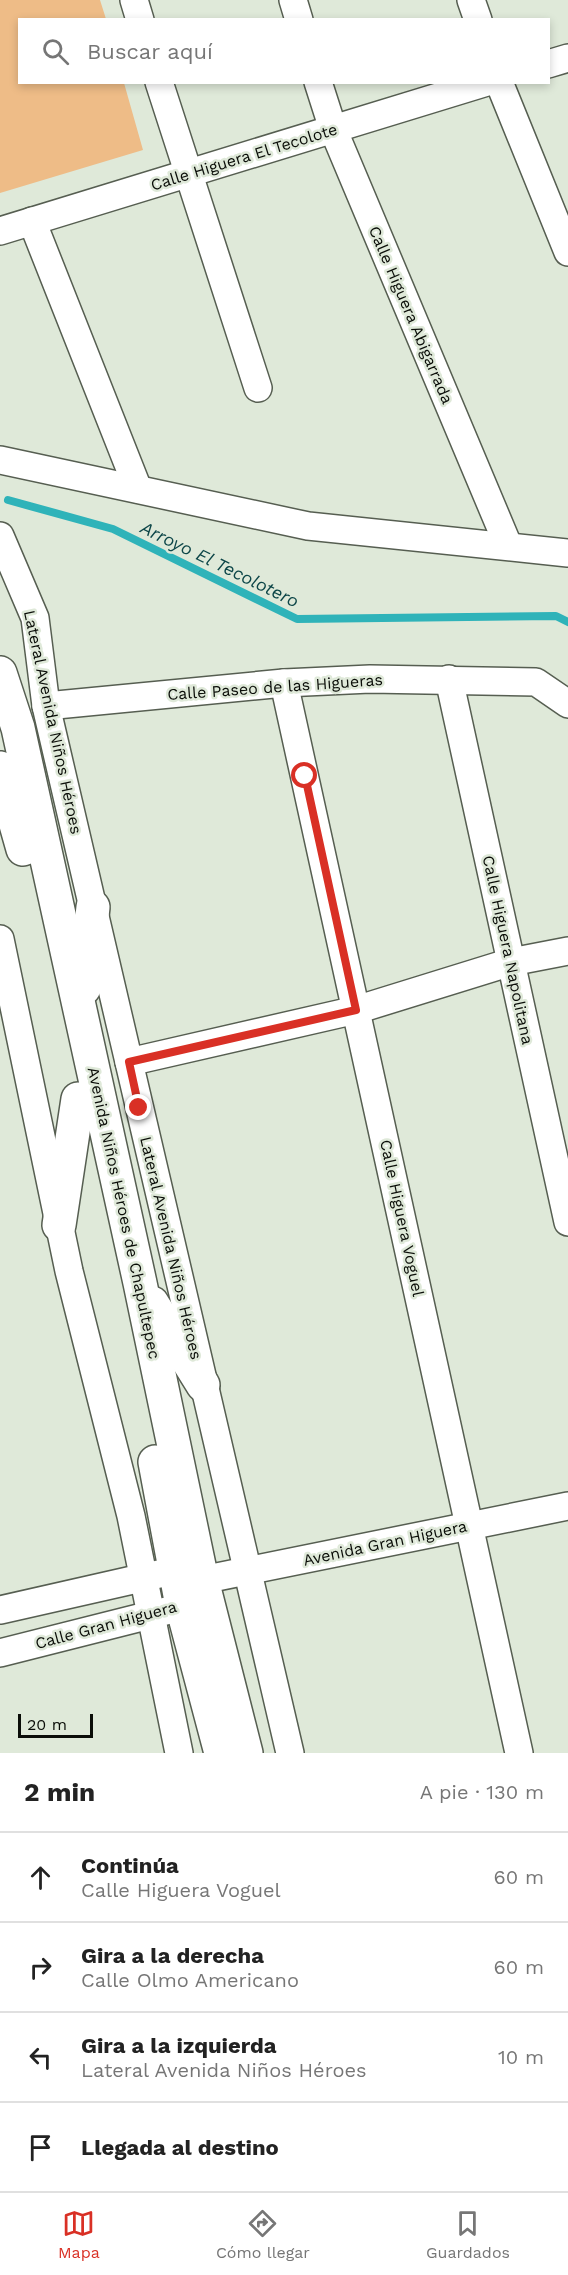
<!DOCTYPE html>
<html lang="es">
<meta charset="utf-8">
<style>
body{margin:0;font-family:"Work Sans",sans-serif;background:#f2f2f2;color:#222}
.scale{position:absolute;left:18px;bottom:15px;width:75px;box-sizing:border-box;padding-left:6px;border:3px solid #0a0d08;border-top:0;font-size:16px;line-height:21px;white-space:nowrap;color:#0a0d08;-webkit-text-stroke:4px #dfe9d9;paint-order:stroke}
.stop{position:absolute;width:18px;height:18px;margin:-14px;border:4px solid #d93025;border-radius:50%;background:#fff}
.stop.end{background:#d93025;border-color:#fff;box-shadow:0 2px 6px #0008}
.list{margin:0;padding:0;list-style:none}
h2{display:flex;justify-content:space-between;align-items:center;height:78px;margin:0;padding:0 24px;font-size:26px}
h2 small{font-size:20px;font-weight:400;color:#767676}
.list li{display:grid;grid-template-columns:39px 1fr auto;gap:18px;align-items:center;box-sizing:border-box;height:90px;padding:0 24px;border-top:2px solid #e0e0e0}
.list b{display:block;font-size:22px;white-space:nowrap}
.list p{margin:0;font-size:20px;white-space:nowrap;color:#767676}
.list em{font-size:20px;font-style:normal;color:#767676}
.icon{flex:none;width:33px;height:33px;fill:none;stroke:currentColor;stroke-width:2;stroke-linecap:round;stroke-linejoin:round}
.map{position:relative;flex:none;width:568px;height:1753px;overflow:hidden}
.search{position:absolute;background:#fff;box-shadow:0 3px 9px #0003;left:18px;right:18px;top:18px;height:66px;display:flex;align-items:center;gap:15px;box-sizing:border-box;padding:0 21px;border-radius:0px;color:#767676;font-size:22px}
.sheet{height:438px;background:#fff}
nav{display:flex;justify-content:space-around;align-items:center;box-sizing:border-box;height:84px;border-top:2px solid #e0e0e0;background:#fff;font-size:16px;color:#767676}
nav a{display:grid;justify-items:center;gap:3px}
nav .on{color:#d93025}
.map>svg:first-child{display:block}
</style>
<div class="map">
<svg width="568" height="1753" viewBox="0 0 568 1753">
<rect width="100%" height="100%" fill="#dfe9d9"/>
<path fill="#eebc87" d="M0,0h100l6,19 -86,1v62l104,1 19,67 -143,43z"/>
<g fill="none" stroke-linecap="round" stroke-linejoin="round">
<path stroke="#2fb3b9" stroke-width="8" d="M8,500l105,29 184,90 259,-3 12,6"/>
<defs>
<g id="minor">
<path d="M134,0l6,20"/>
<path d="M293,0l6,20"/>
<path d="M471,0l7,20"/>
<path d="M548,64l20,-6"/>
<path d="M159,82l99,306"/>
<path d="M318,82l15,47 175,416"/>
<path d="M499,82l69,170"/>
<path d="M32,221l106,268"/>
<path d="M0,231l487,-149"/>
<path d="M0,460l308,66 260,27"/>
<path d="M0,536l35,82 11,88 244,1047"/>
<path d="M449,679l119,543"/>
<path d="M284,683l235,1070"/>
<path d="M46,706l238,-23 86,-4 166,3 32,22"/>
<path d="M0,939l69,332 62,245 48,237"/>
<path d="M129,1062l227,-52 155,-48 57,-11"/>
<path d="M202,1580l366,-74"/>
<path d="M0,1610l159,-36"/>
<path d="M0,1653l166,-42"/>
</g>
<g id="major">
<path d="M0,673l18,55 122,555 62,297 44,173"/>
<path d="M0,768l23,81"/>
<path d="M84,988l9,-81"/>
<path d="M59,1225l19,-126"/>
<path d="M152,1303l51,82"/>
<path d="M155,1462l27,144 39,147"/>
</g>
</defs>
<use href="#minor" stroke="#565e51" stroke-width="30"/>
<use href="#major" stroke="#565e51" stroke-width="36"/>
<use href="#minor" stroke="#fff" stroke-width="27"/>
<use href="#major" stroke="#fff" stroke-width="33"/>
</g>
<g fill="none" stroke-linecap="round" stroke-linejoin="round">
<path stroke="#d93025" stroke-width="8" d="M139,1108l-10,-46 227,-52 -51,-234"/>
</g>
<g text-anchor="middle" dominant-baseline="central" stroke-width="5" stroke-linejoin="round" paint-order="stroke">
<g font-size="16" fill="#0a0d08" stroke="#dfe9d9">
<text transform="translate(244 157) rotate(-17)">Calle Higuera El Tecolote</text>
<text transform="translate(411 315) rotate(67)">Calle Higuera Abigarrada</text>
<text transform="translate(275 687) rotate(-4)">Calle Paseo de las Higueras</text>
<text transform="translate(53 722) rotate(78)">Lateral Avenida Niños Héroes</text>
<text transform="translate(508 950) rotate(78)">Calle Higuera Napolitana</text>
<text transform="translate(124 1213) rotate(78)">Avenida Niños Héroes de Chapultepec</text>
<text transform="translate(402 1218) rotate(78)">Calle Higuera Voguel</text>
<text transform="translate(171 1248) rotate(77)">Lateral Avenida Niños Héroes</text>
<text transform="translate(385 1543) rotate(-12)">Avenida Gran Higuera</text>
<text transform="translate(106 1625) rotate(-15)">Calle Gran Higuera</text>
</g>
<g font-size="18" font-style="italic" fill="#0d4648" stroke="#dfe9d9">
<text transform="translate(220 564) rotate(26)">Arroyo El Tecolotero</text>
</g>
</g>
</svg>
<div class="scale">20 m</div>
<div class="stop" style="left:305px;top:776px"></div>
<div class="stop end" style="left:139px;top:1108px"></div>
<div class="search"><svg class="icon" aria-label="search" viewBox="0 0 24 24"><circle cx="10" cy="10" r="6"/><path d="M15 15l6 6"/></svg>Buscar aquí</div>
</div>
<section class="sheet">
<h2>2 min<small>A pie · 130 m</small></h2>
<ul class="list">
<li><svg class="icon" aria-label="ahead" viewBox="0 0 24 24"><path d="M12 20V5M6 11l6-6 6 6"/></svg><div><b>Continúa</b><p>Calle Higuera Voguel</p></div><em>60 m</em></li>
<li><svg class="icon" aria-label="right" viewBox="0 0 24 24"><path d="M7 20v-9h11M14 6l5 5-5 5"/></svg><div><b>Gira a la derecha</b><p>Calle Olmo Americano</p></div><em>60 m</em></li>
<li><svg class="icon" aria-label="left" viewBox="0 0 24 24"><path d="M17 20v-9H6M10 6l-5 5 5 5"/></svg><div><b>Gira a la izquierda</b><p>Lateral Avenida Niños Héroes</p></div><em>10 m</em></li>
<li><svg class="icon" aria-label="arrive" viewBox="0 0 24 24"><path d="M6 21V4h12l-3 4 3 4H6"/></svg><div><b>Llegada al destino</b></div></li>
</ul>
</section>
<nav>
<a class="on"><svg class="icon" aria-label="map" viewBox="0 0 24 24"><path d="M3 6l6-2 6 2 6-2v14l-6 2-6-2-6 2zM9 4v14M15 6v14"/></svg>Mapa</a>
<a><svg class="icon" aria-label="directions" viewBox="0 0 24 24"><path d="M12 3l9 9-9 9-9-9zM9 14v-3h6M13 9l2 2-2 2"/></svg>Cómo llegar</a>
<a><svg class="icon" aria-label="saved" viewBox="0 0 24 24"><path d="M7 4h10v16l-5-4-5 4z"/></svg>Guardados</a>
</nav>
